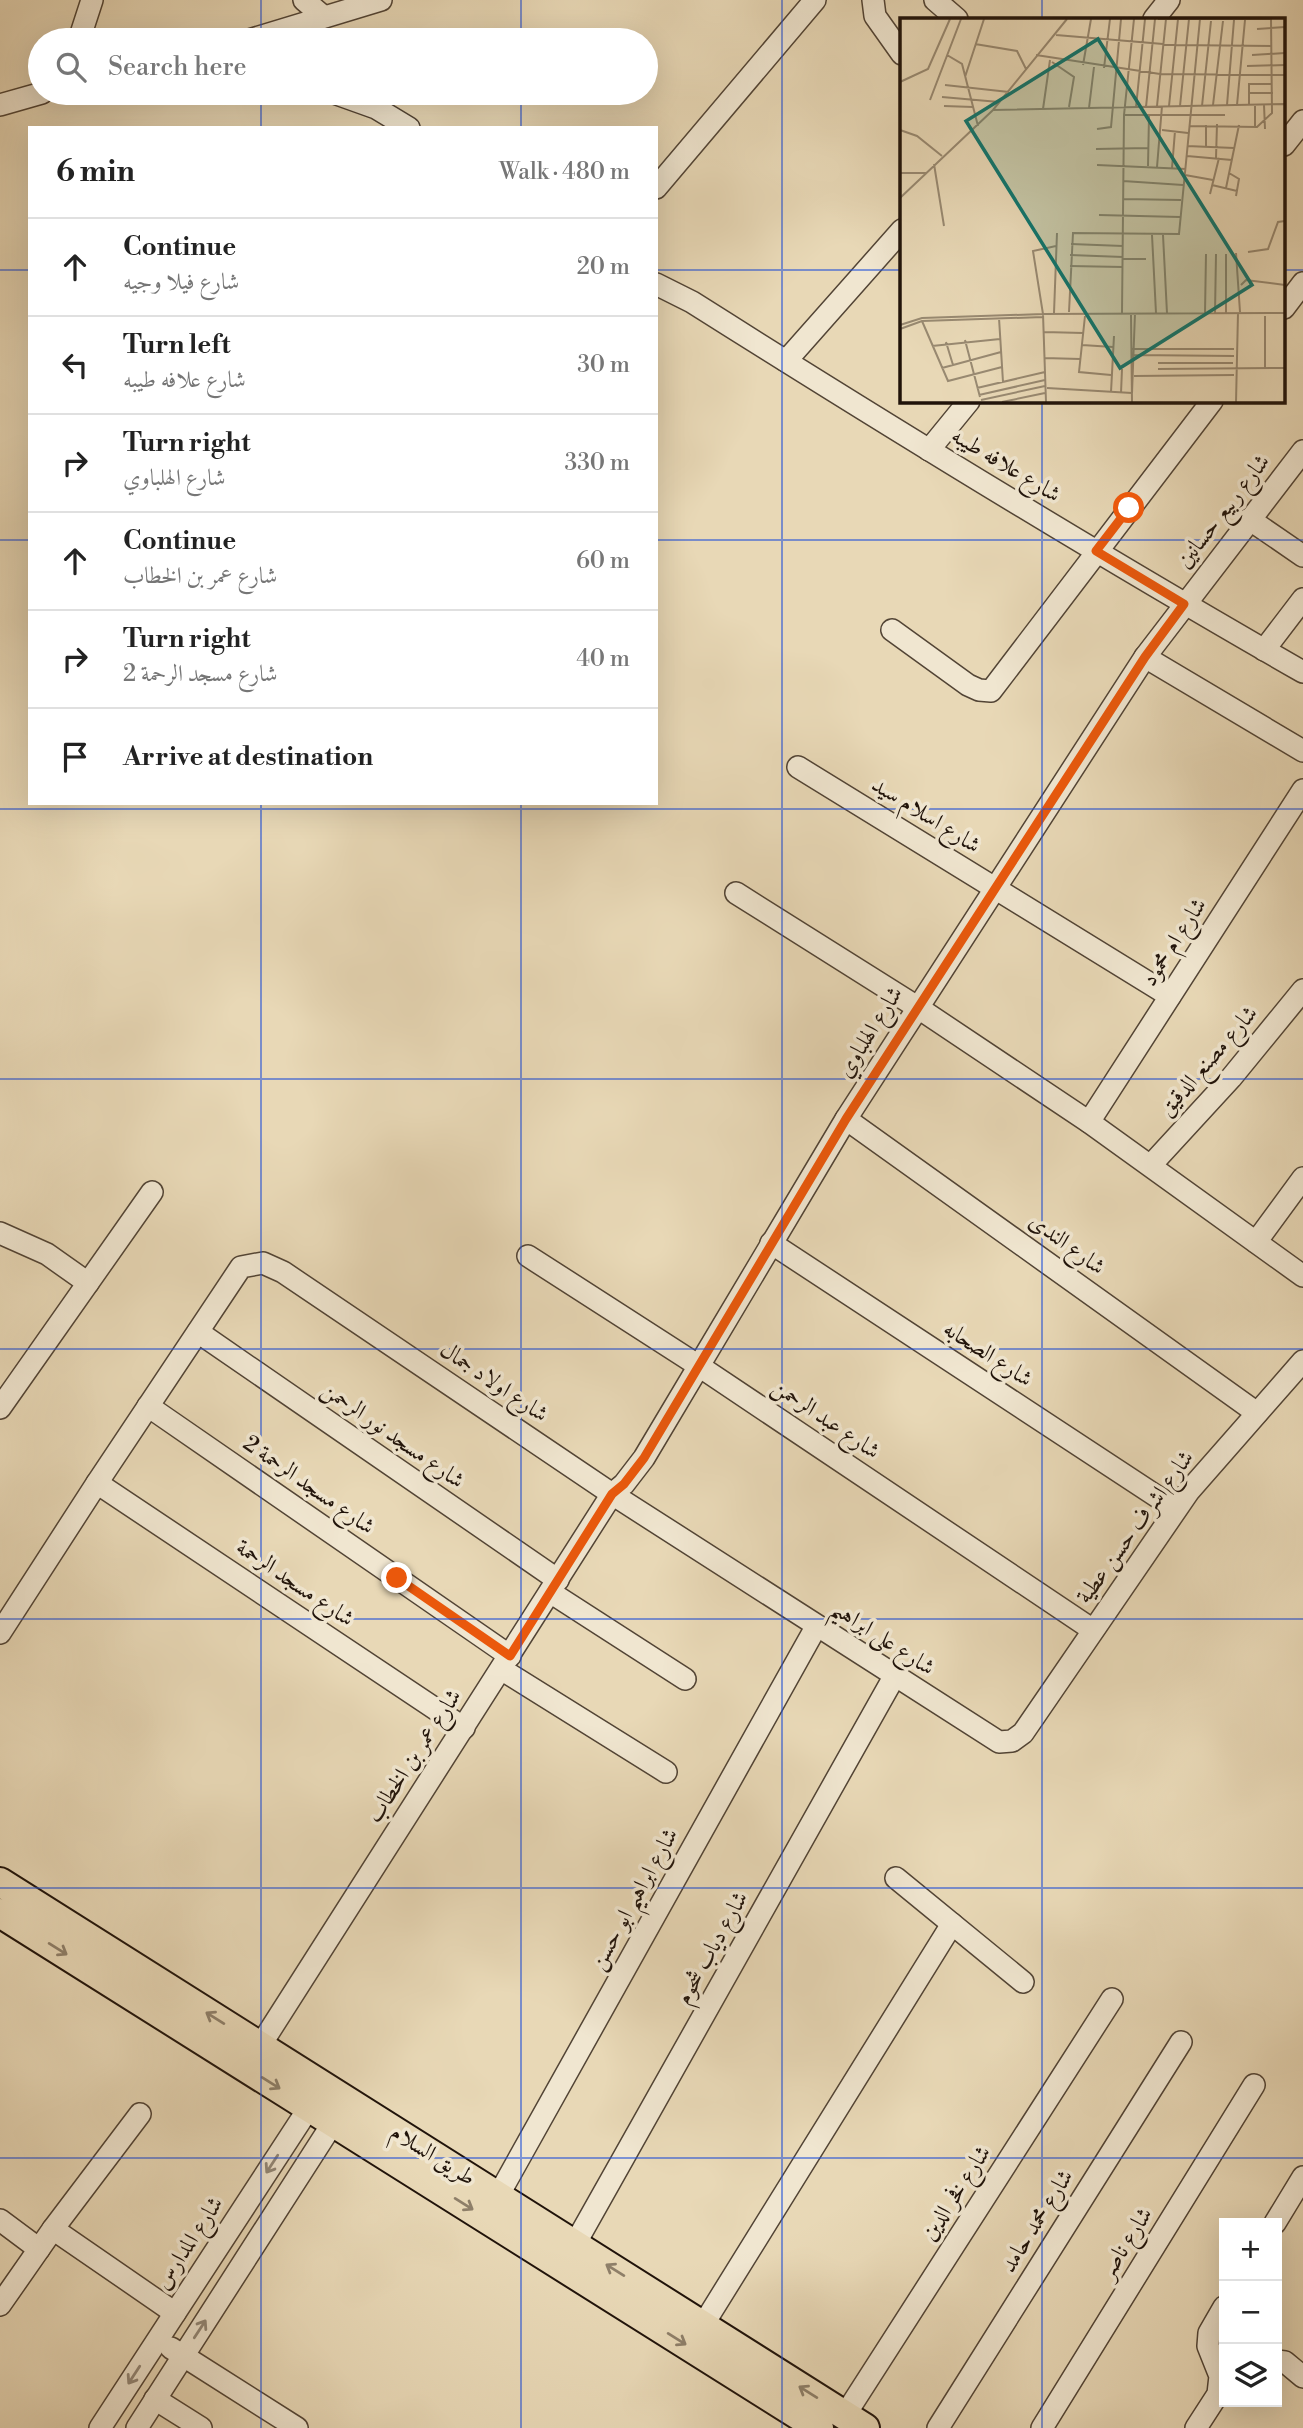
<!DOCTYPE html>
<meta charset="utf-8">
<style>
body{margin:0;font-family:"Libre Bodoni",Amiri,serif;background:#f2f2f2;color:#222}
.controls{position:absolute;right:21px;bottom:21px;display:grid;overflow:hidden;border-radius:0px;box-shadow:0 7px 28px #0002}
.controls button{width:63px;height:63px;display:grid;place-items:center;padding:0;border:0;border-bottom:2px solid #e0e0e0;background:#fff;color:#222;font:35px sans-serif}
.stop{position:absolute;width:21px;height:21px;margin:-16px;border:5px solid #ea580c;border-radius:50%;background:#fff}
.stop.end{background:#ea580c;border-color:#fff;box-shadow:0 2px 7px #0008}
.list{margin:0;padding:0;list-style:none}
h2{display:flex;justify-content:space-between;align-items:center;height:91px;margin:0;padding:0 28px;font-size:30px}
h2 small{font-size:23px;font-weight:400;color:#767676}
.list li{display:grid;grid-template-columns:46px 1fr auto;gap:21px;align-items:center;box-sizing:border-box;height:98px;padding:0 28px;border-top:2px solid #e0e0e0}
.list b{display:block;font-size:26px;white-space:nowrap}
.list p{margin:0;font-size:23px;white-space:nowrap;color:#767676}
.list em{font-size:23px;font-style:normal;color:#767676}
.icon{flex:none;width:38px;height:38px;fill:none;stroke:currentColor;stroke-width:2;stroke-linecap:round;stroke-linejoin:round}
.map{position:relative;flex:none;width:1303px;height:2428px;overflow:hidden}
.search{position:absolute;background:#fff;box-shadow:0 7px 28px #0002;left:28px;top:28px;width:630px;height:77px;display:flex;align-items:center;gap:18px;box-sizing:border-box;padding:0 24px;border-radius:38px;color:#767676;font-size:26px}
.panel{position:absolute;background:#fff;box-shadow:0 7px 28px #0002;left:28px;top:126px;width:630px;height:679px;border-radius:0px}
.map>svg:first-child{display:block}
</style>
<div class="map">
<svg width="1303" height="2428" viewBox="0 0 1303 2428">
<rect width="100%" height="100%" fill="#e8d8b6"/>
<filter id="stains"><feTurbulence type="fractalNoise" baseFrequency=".00286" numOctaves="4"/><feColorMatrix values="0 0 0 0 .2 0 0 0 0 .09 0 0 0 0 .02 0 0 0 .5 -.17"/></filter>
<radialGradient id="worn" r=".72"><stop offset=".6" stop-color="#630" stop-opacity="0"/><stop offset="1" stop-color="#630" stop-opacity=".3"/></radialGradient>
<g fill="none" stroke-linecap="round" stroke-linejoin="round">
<defs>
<g id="minor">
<path d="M304,0l20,17"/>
<path d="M873,0l2,16 27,38"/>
<path d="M935,0l22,19"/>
<path d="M1154,19l15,-19"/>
<path d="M79,40l13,-40"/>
<path d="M249,40l132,-40"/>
<path d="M334,93l42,15 33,20"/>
<path d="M0,105l42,-12"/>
<path d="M1284,145l19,-24"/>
<path d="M656,188l159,-188"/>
<path d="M656,284l36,18c201,127 404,252 611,370"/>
<path d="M1284,308l19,-25"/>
<path d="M786,361l116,-131"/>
<path d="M929,450l40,-49"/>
<path d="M1249,519l54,37"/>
<path d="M892,630l76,55 11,5 12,1 221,-290"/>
<path d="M1264,650l39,-51"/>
<path d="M1145,657l158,94"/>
<path d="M798,767l372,229"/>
<path d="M736,893l181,114 172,115 214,154"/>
<path d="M846,1119l411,294"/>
<path d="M1089,1122l214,-332"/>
<path d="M1151,1165l80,-87 72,-88"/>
<path d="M0,1233l47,21 41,29"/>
<path d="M1256,1242l47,-64"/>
<path d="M771,1243l405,266"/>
<path d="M528,1256l171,110 394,264"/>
<path d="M198,1332l360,248"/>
<path d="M148,1406l362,250"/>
<path d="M0,1408l152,-216"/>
<path d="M97,1483l367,245"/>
<path d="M550,1592l135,87"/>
<path d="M0,1633l97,-150 144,-216 22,-4 20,9 329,222 387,248 13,-1 11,-8 166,-242 114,-130"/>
<path d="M501,1669l165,103"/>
<path d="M896,1878l127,104"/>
<path d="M260,2046l352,-552 12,-10 20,-26 202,-339 299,-462 158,-206"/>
<path d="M498,2196l318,-569"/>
<path d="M0,2220l39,29"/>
<path d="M1275,2223l28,-46"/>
<path d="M53,2229l122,84"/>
<path d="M575,2244l319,-567"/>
<path d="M0,2305l53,-76 87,-115"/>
<path d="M703,2325l249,-401"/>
<path d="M171,2348l126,80"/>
<path d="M1277,2361l8,1 18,15"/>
<path d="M155,2399l46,29"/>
<path d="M845,2415l267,-416"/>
<path d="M100,2428l216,-331"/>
<path d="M137,2428l203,-316"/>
<path d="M938,2428l243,-386"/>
<path d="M1042,2428l212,-343"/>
<path d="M1196,2428l22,-34 2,-18 -12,-30 1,-13 15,-26"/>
</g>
<g id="major">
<path d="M0,1882l865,546"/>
<path d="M0,1913l819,515"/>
</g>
</defs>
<use href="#minor" stroke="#524435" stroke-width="24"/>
<use href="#major" stroke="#20130a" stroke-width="32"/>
<use href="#minor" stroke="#f0e6d0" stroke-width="21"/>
<use href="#major" stroke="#e8d8b6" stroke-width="28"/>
</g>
<defs><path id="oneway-shaft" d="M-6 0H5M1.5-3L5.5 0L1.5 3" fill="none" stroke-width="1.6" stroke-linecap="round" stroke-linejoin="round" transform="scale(1.75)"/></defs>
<g stroke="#8e7f69">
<use href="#oneway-shaft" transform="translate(58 1949) rotate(32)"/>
<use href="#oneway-shaft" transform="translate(215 2018) rotate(-148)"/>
<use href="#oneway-shaft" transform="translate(271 2083) rotate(32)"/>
<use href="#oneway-shaft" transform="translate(464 2204) rotate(32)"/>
<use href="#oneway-shaft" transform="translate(615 2270) rotate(-148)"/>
<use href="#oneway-shaft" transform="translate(677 2339) rotate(32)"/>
<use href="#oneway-shaft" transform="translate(808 2392) rotate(-148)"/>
</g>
<g stroke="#928777">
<use href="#oneway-shaft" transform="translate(272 2164) rotate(123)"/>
<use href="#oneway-shaft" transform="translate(200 2329) rotate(-57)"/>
<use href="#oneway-shaft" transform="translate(134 2375) rotate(123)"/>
</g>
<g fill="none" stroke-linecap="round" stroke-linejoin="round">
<path stroke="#ea580c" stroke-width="9" d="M397,1578l113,78 102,-162 12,-10 20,-26 202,-339 299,-462 39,-53 -88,-53 33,-43"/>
</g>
<path fill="none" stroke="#1d4ed8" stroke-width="2" stroke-opacity="0.55" d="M261,0v40M521,0v40M782,0v2428M1042,0v19M261,93v35M521,93v35M0,270h30M656,270h246M1284,270h19M1042,401v2027M0,540h30M656,540h647M261,803v1625M521,803v1625M0,809h1303M0,1079h1303M0,1349h1303M0,1619h1303M0,1888h1303M0,2158h1303"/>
<g text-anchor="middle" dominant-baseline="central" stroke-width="7" stroke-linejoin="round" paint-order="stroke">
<g font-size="23" fill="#20130a" stroke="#f0e6d0">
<text transform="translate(1006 465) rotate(31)">شارع علافه طيبه</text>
<text transform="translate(1223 511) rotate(-52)">شارع ربيع حسانين</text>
<text transform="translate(926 815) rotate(32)">شارع اسلام سيد</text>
<text transform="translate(1174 942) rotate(-57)">شارع ام محمود</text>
<text transform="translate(870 1032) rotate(-58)">شارع الهلباوي</text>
<text transform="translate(1208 1061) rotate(-49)">شارع مصنع الدقيق</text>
<text transform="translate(1067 1244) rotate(36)">شارع الندى</text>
<text transform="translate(988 1354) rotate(33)">شارع الصحابه</text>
<text transform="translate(494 1382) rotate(34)">شارع اولاد جمال</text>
<text transform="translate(826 1419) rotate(34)">شارع عبد الرحمن</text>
<text transform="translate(393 1435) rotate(35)">شارع مسجد نور الرحمن</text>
<text transform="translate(309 1485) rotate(35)">شارع مسجد الرحمة 2</text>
<text transform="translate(1135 1527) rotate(-54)">شارع اشرف حسن عطية</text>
<text transform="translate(295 1583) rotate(34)">شارع مسجد الرحمة</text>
<text transform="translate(883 1638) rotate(33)">شارع على ابراهيم</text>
<text transform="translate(414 1756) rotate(-57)">شارع عمر بن الخطاب</text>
<text transform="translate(634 1899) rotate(-61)">شارع ابراهيم ابو حسن</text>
<text transform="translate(712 1948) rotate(-61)">شارع دياب شحوم</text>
<text transform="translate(433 2155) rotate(32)">طريق السلام</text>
<text transform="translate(956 2193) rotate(-57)">شارع فخر الدين</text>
<text transform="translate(1037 2221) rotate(-58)">شارع محمد حامد</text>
<text transform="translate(189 2243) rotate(-57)">شارع المدارس</text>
<text transform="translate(1126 2243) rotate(-58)">شارع ناصر</text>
</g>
</g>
<g transform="translate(900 18)">
<rect width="385" height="385" fill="#e8d8b6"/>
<path fill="none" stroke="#988971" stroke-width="2" d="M258,1h112M357,11l28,-2M156,17l119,10 97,1M75,26l42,7 9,18M47,37l15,9 16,62M136,37l124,19 125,1M352,37l33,-2M152,44l22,15 -5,30M183,47l8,-46M347,48l38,-1M204,50l6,-49M65,59l19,-58M0,64l28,-13 22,-50M45,67l64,7M349,75h24M42,79l57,5M30,82l31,-81M385,86v28M313,87l10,-84M327,87l7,-85M337,87l8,-85M349,87v-21h23M355,87v22M364,87l1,24M44,88l29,1M257,88l9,-87M269,88l9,-87M280,88l9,-87M302,88l9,-85M236,89l9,-88M246,89l9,-88M189,90l5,-41M143,91l7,-49M93,92l292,-6M224,97h101M290,108l67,1 15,-14 -1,-94M197,111l14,-2 10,-108M0,112l17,6 25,20M262,112l26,3M287,128l47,2M306,129v-22M196,131l52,-1M287,138l45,4M316,140l1,-34M34,146l10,62M197,147l89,4M248,148l1,-50M257,149l5,-61M272,150l3,-37M0,155h26M329,155l10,6 -3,17M285,157l28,5M223,163l60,4M312,167l25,6M326,170l13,-63M310,176l9,-36M0,180l93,-88 74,-91M223,181l58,1M199,197l81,2M252,217l4,78M263,217l4,78M171,226l52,2M348,234l20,-3 10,-27 7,-1M336,235l4,59M326,236v59M170,237l53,2M223,241h23M170,248l53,1M341,267l5,-5 39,5M169,294l4,-79 106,1 21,-215M154,295l3,-80M222,295l2,-198 10,-96M305,295l1,-59M315,295l1,-59M231,296l1,88M185,298l-6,56 32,3M99,300l4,64M22,303l26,60 54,-14M0,307l22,-7 121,-4 -10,-63 23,-5M0,311l22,-8 121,-4M144,314l39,1M65,322l15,57M46,324l7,23M182,327l31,2M32,328l68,-7M231,331h103M234,337l100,1M144,340l36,1M258,345h75M42,350l59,-16M365,350v-52M258,351l127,-1M234,358l100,-1M77,370l68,-16M147,370l85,5M211,374l3,-56M221,375l1,-24M232,375l3,-80M79,377l66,-15M81,382l64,-14M102,384l43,-9M146,384l-3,-88 242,-1M336,384l2,-89"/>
<path fill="#0f766e" fill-opacity="0.15" stroke="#0f766e" stroke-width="3.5" d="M198,21l154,246 -132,83 -154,-247z"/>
<rect width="385" height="385" fill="none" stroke="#20130a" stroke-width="3.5"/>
</g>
<rect width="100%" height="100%" filter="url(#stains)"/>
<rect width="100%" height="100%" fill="url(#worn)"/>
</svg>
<div class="controls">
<button>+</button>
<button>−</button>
<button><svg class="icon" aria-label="layers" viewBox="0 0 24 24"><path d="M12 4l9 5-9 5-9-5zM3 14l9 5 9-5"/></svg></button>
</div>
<div class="stop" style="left:1129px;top:508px"></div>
<div class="stop end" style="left:397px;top:1578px"></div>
<div class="search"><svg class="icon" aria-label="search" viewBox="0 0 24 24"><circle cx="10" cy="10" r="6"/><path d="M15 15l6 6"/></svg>Search here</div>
<section class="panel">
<h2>6 min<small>Walk · 480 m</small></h2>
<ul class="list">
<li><svg class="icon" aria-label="ahead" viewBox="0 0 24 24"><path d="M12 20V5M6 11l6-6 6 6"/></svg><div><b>Continue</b><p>شارع فيلا وجيه</p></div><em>20 m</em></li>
<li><svg class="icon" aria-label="left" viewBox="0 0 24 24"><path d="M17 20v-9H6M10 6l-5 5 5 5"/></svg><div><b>Turn left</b><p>شارع علافه طيبه</p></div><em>30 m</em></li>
<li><svg class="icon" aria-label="right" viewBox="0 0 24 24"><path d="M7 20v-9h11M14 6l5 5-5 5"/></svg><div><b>Turn right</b><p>شارع الهلباوي</p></div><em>330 m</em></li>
<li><svg class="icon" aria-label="ahead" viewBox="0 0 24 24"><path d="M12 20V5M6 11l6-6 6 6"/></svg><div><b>Continue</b><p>شارع عمر بن الخطاب</p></div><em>60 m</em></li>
<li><svg class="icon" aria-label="right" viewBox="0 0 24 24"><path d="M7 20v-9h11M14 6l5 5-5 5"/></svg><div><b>Turn right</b><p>شارع مسجد الرحمة 2</p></div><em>40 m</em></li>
<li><svg class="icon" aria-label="arrive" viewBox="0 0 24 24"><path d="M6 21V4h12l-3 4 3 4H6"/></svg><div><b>Arrive at destination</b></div></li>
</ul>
</section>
</div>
